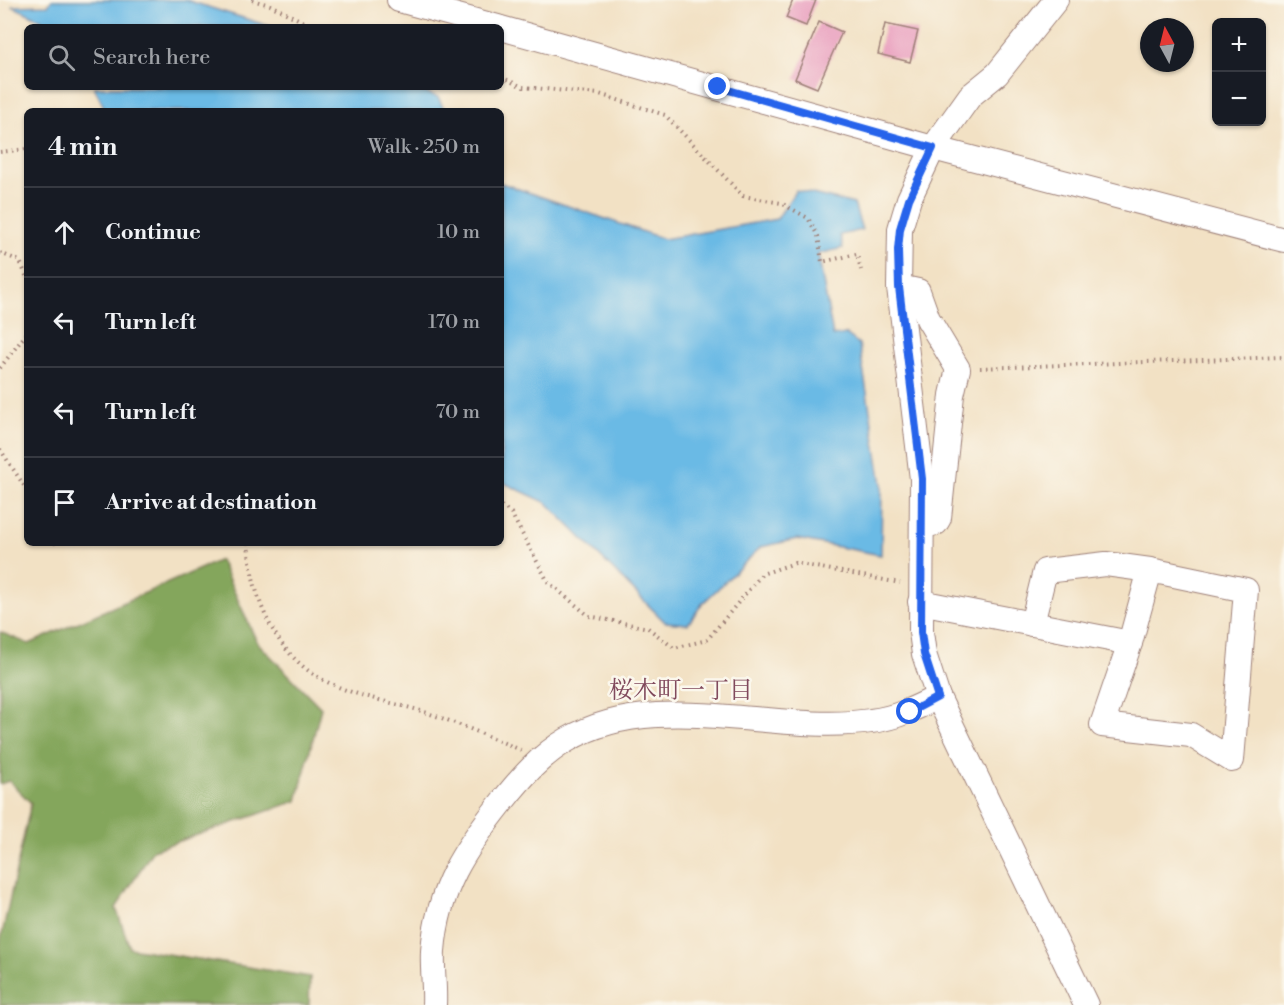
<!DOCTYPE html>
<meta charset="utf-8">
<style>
body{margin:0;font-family:"Libre Bodoni","Noto Serif JP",serif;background:#242831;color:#f1f3f6}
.controls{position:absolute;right:18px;top:18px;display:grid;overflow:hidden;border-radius:9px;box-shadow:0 2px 4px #0004}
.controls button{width:54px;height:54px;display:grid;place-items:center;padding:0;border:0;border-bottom:2px solid #363941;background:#171b24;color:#f1f3f6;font:30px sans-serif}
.compass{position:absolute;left:1140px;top:18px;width:54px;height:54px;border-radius:50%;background:#171b24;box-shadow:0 2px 4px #0004;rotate:353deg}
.stop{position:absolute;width:18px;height:18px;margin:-14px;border:4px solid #2563eb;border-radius:50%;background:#fff}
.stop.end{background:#2563eb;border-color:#fff;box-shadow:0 2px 6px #0008}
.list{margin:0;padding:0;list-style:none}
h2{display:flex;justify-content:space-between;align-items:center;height:78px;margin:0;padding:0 24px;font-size:26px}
h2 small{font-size:20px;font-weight:400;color:#9ea1a6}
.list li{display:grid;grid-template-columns:39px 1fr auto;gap:18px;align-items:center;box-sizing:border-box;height:90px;padding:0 24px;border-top:2px solid #363941}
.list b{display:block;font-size:22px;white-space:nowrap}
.list em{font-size:20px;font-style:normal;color:#9ea1a6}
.icon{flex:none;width:33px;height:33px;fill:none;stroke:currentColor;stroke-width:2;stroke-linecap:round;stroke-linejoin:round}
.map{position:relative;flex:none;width:1284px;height:1005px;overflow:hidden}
.search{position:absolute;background:#171b24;box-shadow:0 2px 4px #0004;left:24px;top:24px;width:480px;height:66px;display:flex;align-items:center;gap:15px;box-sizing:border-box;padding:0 21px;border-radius:9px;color:#9ea1a6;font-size:22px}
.panel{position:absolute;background:#171b24;box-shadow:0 2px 4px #0004;left:24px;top:108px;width:480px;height:438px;border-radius:9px}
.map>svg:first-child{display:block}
</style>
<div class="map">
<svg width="1284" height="1005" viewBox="0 0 1284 1005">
<rect width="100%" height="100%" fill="#fbf7ec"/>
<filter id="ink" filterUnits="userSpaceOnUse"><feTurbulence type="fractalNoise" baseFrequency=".0167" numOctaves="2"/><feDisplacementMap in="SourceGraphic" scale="12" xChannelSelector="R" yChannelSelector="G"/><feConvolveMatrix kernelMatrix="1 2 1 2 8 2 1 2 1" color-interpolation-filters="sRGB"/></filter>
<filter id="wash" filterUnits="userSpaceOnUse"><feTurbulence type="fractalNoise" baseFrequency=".008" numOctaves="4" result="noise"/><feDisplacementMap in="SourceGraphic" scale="24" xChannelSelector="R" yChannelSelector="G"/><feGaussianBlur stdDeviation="1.35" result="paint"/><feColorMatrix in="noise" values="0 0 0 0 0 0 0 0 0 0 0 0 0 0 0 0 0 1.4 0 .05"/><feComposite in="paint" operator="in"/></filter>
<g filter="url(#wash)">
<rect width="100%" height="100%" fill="#f2e1c4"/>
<path fill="#84a65b" stroke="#676243" stroke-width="1.5" d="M220,560l37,82 64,66 -24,93 -144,49 -37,58 14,40 180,29 -1,28h-309v-62l31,-140 -22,-22 -9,3v-152l29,12z"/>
<g fill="#6abae5" stroke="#5a6c88" stroke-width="1.5">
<path d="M52,0h134l86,27h-228l-2,-7 -30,-14 36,-1z"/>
<path d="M94,87h316l28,10 7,14h-339z"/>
<path d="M501,183l163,56 113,-20 19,-29 58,14 8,26 -22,5 3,13 -25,6 15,82 13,-2 13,10 23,140 -1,71 -84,-16 -36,8 -59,57 -14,20 -23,-2 -118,-119 -41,-19 -5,-5z"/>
</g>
<g id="blocks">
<g fill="#e899bb">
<path d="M793,0h23l-10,26 -20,-8z"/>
<path d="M819,22l23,10 -25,56 -22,-9z"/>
<path d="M885,24l33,7 -8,31 -32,-8z"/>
</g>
</g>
</g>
<g filter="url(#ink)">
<use href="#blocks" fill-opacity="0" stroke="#9e8078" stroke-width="1.5"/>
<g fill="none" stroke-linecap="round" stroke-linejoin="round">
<defs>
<g id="minor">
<path d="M399,0l99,27"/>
<path d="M1056,0l-59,74 -27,22 -37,52 -24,51 -9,30 -1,58 23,192 -1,153 3,22 14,43 148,308"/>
<path d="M501,28l432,120 351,92"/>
<path d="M899,287l19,4 10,28 30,50 -6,26 -13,123 -3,5 -12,3"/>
<path d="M1150,570l96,20 -14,170 -41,-25 -89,-10 28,-82z"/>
<path d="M920,602l210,41"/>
<path d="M1032,624l13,-53 61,-7 44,6"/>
<path d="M434,1005c1,-18 -2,-36 -1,-54 5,-63 31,-101 69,-149 19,-24 39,-47 65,-62 89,-53 206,-5 304,-19 25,-3 45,-13 67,-24"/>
</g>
</defs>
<use href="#minor" stroke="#9e8078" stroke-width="26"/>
<g stroke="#9e8078" stroke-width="4" stroke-dasharray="1.5 4.5" stroke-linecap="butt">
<path d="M252,0l18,5 44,22"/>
<path d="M501,77l22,10 76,7 66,21 78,81 38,7 27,15 10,18 4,26 35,-8 4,16"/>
<path d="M0,152l27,-3"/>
<path d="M0,253l20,8 7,17"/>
<path d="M0,368l27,-35"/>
<path d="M980,368l304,-11"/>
<path d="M0,449l27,41"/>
<path d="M501,506l10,7 37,69 41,34 59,12 26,20 33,-8 55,-66 33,-11 105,20"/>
<path d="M54,543h2"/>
<path d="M248,543c4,57 29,119 86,142 26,12 56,17 84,25 35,11 69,26 103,40"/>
</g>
<use href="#minor" stroke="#fff" stroke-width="24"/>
</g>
</g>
<g fill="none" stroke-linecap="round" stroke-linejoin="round" filter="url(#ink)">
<path stroke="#2563eb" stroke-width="8" d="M718,87l215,61 -24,51 -9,30 -2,21 1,37 23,192 -1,153 3,22 14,43 -28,15"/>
</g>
<g text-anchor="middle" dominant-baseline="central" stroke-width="5" stroke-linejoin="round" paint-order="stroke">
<g font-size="24" fill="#814a5d" stroke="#fbf7ec">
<text x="681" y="691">桜木町一丁目</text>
</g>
</g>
</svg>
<div class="controls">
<button>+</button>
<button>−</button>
</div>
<svg class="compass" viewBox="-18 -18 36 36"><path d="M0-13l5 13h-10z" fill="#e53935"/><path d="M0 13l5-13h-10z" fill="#9ea1a6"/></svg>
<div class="stop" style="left:910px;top:712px"></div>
<div class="stop end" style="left:718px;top:87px"></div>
<div class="search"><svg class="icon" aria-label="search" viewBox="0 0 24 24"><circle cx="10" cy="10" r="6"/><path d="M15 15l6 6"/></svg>Search here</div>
<section class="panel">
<h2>4 min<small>Walk · 250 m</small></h2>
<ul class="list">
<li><svg class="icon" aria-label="ahead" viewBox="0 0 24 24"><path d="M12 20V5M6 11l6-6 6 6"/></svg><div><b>Continue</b></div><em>10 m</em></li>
<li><svg class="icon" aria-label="left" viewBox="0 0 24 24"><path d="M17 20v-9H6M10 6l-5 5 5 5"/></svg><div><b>Turn left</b></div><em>170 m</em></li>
<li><svg class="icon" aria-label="left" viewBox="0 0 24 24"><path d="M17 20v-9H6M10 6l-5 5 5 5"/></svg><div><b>Turn left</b></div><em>70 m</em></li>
<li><svg class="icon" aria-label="arrive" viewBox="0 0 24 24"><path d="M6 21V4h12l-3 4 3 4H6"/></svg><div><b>Arrive at destination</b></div></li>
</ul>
</section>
</div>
